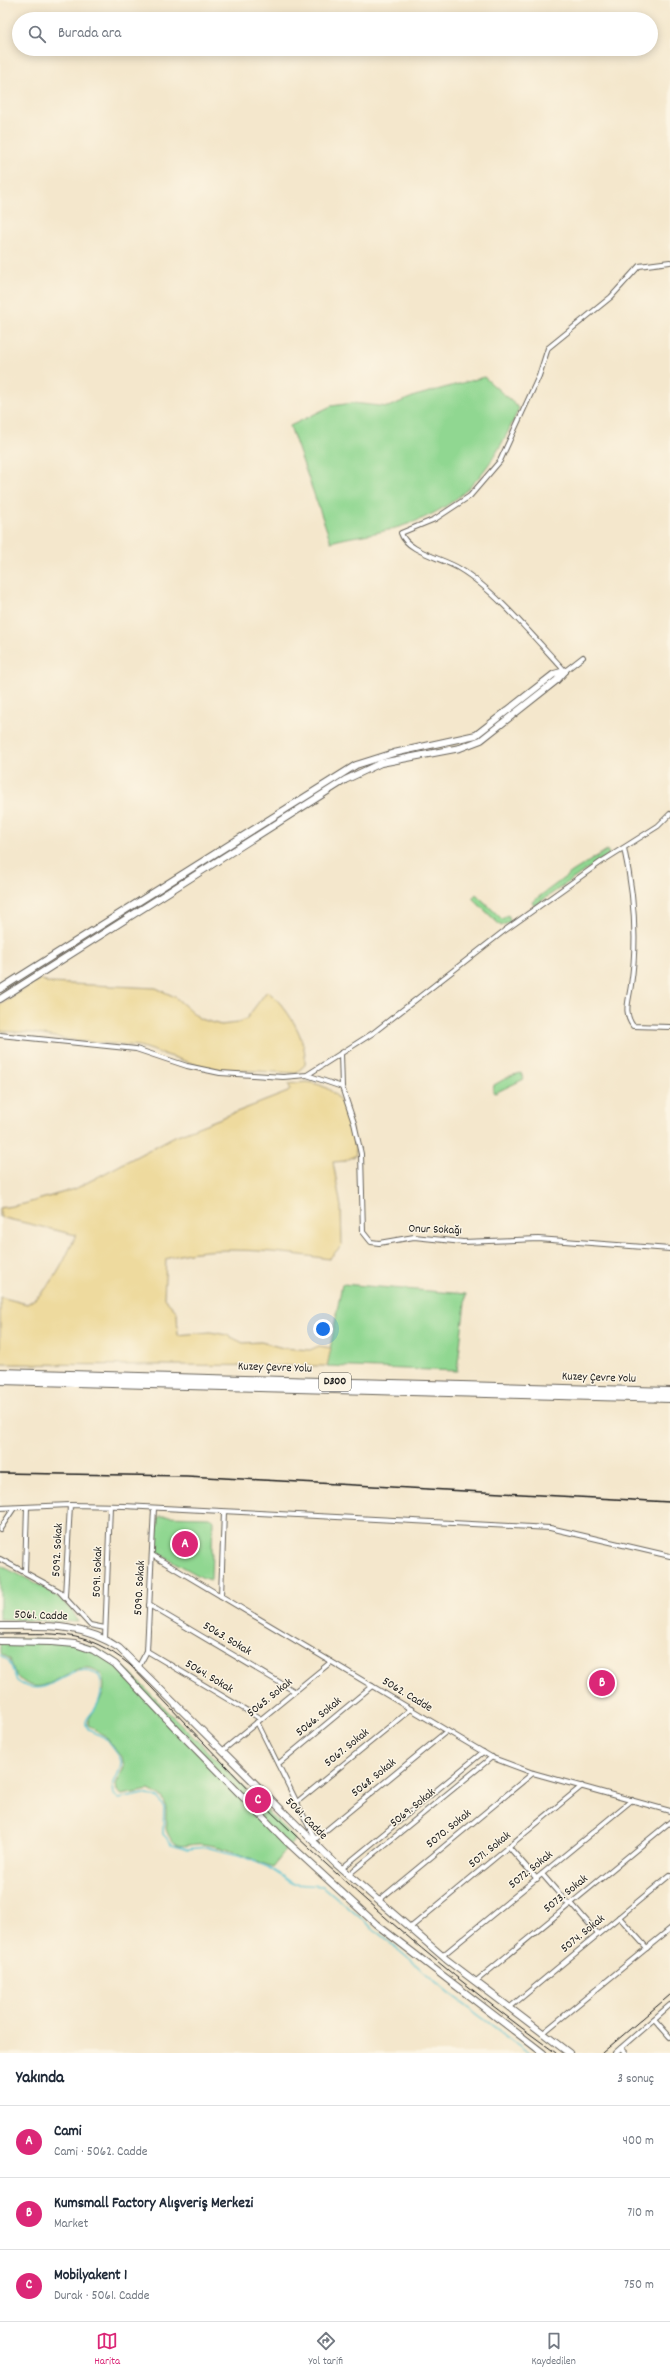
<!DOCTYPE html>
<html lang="tr">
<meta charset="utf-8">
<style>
body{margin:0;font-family:Dekko,sans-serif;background:#f6f6f7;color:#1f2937}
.you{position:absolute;left:323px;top:1329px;width:14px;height:14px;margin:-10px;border:3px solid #fff;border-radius:50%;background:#1a73e8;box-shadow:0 0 0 6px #1a73e833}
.badge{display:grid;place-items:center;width:26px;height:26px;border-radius:50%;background:#db2777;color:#fff;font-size:13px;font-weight:700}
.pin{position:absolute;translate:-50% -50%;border:2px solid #fff;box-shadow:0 1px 4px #0006}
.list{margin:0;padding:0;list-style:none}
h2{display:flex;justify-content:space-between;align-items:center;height:52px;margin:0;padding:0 16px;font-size:17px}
h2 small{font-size:13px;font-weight:400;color:#747a83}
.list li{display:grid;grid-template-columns:26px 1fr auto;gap:12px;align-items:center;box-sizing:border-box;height:72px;padding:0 16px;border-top:1px solid #e0e1e3}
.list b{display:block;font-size:15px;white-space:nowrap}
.list p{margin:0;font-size:13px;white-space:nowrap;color:#747a83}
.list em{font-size:13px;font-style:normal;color:#747a83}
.icon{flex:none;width:22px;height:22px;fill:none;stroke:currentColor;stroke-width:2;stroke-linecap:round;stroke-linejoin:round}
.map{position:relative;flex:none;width:670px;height:2053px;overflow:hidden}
.search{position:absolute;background:#fff;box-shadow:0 2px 10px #0003;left:12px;right:12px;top:12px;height:44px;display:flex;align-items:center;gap:10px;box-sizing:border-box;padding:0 14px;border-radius:22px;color:#747a83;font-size:15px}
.sheet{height:268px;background:#fff}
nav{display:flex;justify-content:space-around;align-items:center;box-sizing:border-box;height:56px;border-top:1px solid #e0e1e3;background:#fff;font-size:11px;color:#747a83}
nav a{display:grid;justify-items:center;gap:2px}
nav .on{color:#db2777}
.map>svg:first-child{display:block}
</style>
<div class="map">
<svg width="670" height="2053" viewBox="0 0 670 2053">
<rect width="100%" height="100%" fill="#fcf5e5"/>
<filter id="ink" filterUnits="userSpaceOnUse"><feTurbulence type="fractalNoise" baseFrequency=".025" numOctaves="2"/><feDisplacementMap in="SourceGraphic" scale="8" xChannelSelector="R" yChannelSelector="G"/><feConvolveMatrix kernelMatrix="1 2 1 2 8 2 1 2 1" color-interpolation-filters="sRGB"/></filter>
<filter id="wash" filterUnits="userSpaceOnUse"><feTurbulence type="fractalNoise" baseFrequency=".012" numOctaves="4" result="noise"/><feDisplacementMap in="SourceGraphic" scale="16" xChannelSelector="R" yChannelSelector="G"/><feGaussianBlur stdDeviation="0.9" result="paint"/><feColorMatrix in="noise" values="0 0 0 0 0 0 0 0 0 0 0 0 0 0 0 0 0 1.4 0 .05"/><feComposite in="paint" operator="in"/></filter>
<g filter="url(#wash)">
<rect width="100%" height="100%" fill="#f4e7cc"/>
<g fill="#90d791" stroke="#567a56">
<path d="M484,377l35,31c-28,65 -59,104 -131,122 -19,5 -37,6 -57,12l-41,-116 41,-20 22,-3 35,4 27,-11z"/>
<path d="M607,850l2,4 -75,52 -2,-4 40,-30z"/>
<path d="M476,894l26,25 5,-4 2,1 1,6 -9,4 -29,-28z"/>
<path d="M521,1073l3,6 -29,14 -2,-1 1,-7 16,-9z"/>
<path d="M342,1284l124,10 -9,77 -130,-5z"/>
<path d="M160,1516l50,1 3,2 -2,61 -8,-2 -45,-25 -2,-3 2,-32z"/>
<path d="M0,1565c25,14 68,29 78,57l-78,-3z"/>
<path d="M0,1639c43,1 79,-4 117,21l178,179 -22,28c-23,-8 -47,-21 -71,-23 -14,-1 -23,8 -33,-8 -8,-12 2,-27 -7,-39l-13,-7 -27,5 -5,-4 -1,-7 8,-17 -2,-10 -17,-21 -17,-11c-1,-12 24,-29 13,-51 -25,-23 -51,27 -77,8 -3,-2 -8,-5 -9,-9 -2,-4 -3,-9 -5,-14l-10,-6z"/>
</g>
<g fill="#eeda9e" stroke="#857b5d">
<path d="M40,979l9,4 107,5 19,9 25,22 21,6 16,-2 9,-4 21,-28c19,14 41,48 38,74l-9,8 -78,-4 -24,-5 -55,-18 -62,-5 -44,-8 -33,-2v-26z"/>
<path d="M306,1082c40,4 45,39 50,73l-11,6 -12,1 8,45 1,38 -13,14c-45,-7 -120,-16 -163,0l-2,39 13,14 1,23 32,-3 17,3 16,8 18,-1 22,6 27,2 9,-4 12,2 -4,18 -327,-2v-67l27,7c26,-15 37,-43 49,-69l-76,-18v-9l24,-4 51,-15 100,-53 113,-44 2,-3 -1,-5z"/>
</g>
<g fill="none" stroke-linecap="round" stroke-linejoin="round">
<path stroke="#57c3d1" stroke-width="1.5" d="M0,1655l9,6 8,20c33,24 52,-24 81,-7 6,8 3,25 -2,33 -2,5 -9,9 -10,15 -1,11 14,11 20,17 4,5 9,11 13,17 8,13 -10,25 -6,38l6,5 25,-5 15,4 5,9 -1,27 9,10 15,5 19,-2 33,8 29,12 26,17 29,2 126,107 80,60"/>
</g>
</g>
<g filter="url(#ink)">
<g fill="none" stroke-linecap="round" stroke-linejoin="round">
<defs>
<g id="street">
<path d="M565,671c-29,-31 -70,-81 -105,-102 -17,-11 -53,-17 -59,-36l34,-14 35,-23 30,-35 39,-85 9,-28 63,-51 28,-31 31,-4"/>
<path d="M565,671l18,-14"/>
<path d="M624,848c10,45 14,91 7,137 -2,16 -8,27 2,41l37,1"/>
<path d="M0,1035l136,14 51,17 33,7 63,4 24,-2 66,-42 131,-102 97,-69 57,-36 12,-12"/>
<path d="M341,1053l1,34 12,36 7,31 2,78 8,10 8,1 35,-6 49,5 75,-3 132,10"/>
<path d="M307,1075l35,12"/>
<path d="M0,1508l70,-3 54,1 426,22 120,28"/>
<path d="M0,1529l14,-21"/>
<path d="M152,1555l341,203 40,15 137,38"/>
<path d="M0,1559l59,32 31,34 15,3"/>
<path d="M25,1572l2,-65"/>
<path d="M65,1596l5,-91"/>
<path d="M221,1596l3,-84"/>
<path d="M149,1605l145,86"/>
<path d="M105,1639l5,-133"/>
<path d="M147,1651l114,68"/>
<path d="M139,1666l8,-15 7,-143"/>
<path d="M257,1722l58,117"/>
<path d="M222,1751l109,-89"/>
<path d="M278,1764l94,-78"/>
<path d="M297,1802l114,-93"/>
<path d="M313,1841l134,-110"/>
<path d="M509,1847l28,32"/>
<path d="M341,1869l142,-117"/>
<path d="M542,1874l27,31"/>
<path d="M348,1875l144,-118"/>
<path d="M378,1901l155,-128"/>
<path d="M571,1903l27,31"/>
<path d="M619,1917l28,31"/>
<path d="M410,1928l172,-142"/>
<path d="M442,1956l190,-156"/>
<path d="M475,1982l195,-160"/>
<path d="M509,2008l161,-133"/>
<path d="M654,2019l16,18"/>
<path d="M543,2033l127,-104"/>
<path d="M621,2048l5,5"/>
<path d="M615,2053l55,-48"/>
</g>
<g id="secondary">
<path d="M0,989l356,-224 38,-12 82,-18 78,-61 11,-3"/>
<path d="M0,999l345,-219 36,-17 79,-15 21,-8 76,-60 8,-9"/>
<path d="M0,1626c42,0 82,-4 119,22l217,216 111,96 122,93"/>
<path d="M0,1641l52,1 23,2 18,6 22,14 66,70 103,105 92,85 167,129"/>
</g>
<g id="highway">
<path d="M0,1373l670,19"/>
<path d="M0,1380l670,18"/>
</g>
</defs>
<use href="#street" stroke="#68635a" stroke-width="6"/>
<use href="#secondary" stroke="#68635a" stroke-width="8"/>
<use href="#highway" stroke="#68635a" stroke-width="10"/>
<use href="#street" stroke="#fff" stroke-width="4"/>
<use href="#secondary" stroke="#fff" stroke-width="6"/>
<use href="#highway" stroke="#fff" stroke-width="8"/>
<g stroke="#1c1c1c" stroke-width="1">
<path d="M0,1634c55,0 84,-6 130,31 54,56 107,115 164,169 82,78 170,153 262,219"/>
<path d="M602,2053l68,-58"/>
</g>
<path stroke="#1c1c1c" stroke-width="1.5" d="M0,1473l187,3 483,26"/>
</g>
</g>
<g text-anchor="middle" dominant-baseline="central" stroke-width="3" stroke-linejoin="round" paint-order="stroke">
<rect fill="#fcf5e5" stroke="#5f5d58" stroke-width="1" x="319" y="1373" width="32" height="18" rx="3"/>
<g font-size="11" font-weight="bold" fill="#1c1c1c">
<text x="335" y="1382">D300</text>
</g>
<g font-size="12" fill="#1c1c1c" stroke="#fcf5e5">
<text transform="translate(435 1230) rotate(2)">Onur Sokağı</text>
<text transform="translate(275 1368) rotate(2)">Kuzey Çevre Yolu</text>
<text transform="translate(599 1378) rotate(2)">Kuzey Çevre Yolu</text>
<text transform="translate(58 1550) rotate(-87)">5092. Sokak</text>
<text transform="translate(98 1572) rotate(-88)">5091. Sokak</text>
<text transform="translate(140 1588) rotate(-87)">5090. Sokak</text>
<text transform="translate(41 1616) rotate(2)">5061. Cadde</text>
<text transform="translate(227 1639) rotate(31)">5063. Sokak</text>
<text transform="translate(209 1677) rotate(31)">5064. Sokak</text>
<text transform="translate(407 1695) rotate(31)">5062. Cadde</text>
<text transform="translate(270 1698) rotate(-39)">5065. Sokak</text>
<text transform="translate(319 1717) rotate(-39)">5066. Sokak</text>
<text transform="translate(347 1748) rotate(-39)">5067. Sokak</text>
<text transform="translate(374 1778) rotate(-39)">5068. Sokak</text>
<text transform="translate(413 1808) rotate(-39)">5069. Sokak</text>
<text transform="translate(306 1819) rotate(45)">5061. Cadde</text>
<text transform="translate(449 1829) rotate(-39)">5070. Sokak</text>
<text transform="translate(490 1850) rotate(-39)">5071. Sokak</text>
<text transform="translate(531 1870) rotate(-39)">5072. Sokak</text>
<text transform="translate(566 1894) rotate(-39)">5073. Sokak</text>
<text transform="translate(583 1934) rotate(-39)">5074. Sokak</text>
</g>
</g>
</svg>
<div class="you"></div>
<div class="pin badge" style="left:185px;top:1544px">A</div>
<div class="pin badge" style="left:602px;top:1683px">B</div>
<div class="pin badge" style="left:258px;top:1800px">C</div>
<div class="search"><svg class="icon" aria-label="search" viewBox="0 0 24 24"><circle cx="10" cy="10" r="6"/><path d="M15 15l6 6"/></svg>Burada ara</div>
</div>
<section class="sheet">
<h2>Yakında<small>3 sonuç</small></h2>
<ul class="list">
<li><span class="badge">A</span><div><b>Cami</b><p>Cami · 5062. Cadde</p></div><em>400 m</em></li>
<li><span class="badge">B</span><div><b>Kumsmall Factory Alışveriş Merkezi</b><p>Market</p></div><em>710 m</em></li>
<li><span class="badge">C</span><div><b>Mobilyakent 1</b><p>Durak · 5061. Cadde</p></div><em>750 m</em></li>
</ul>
</section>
<nav>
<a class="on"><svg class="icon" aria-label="map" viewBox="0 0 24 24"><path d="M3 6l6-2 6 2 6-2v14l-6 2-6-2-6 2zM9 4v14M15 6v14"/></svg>Harita</a>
<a><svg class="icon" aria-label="directions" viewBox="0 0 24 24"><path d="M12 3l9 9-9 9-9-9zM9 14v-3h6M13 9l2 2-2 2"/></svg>Yol tarifi</a>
<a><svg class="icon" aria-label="saved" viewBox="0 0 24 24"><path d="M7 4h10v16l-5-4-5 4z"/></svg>Kaydedilen</a>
</nav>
